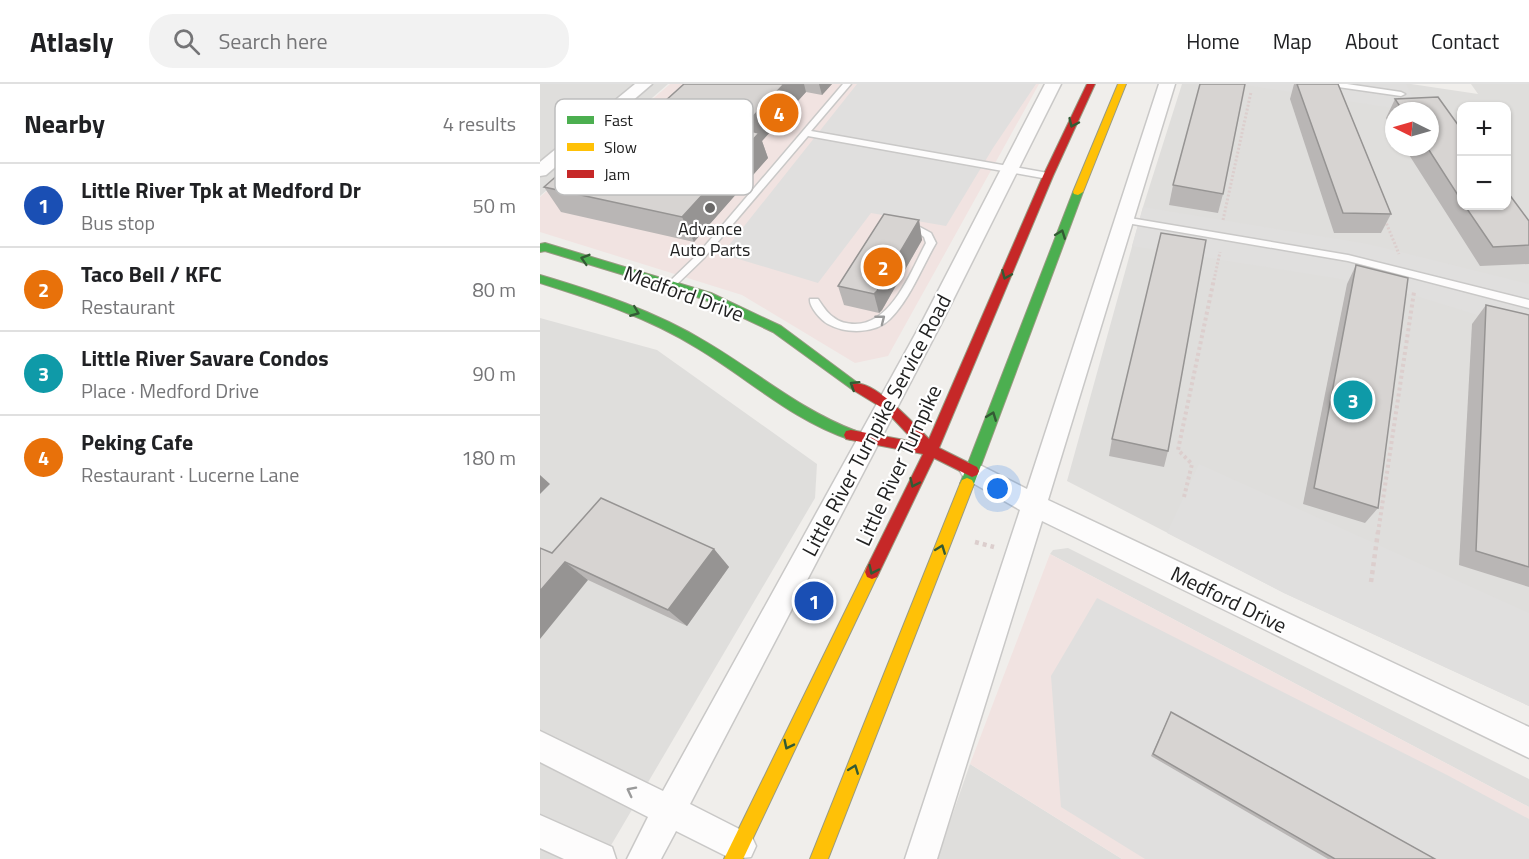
<!DOCTYPE html>
<meta charset="utf-8">
<style>
body{margin:0;font-family:"Titillium Web",sans-serif;background:#f2f2f2;color:#202124}
.controls{position:absolute;right:18px;top:18px;display:grid;overflow:hidden;border-radius:12px;box-shadow:0 2px 4px #0004}
.controls button{width:54px;height:54px;display:grid;place-items:center;padding:0;border:0;border-bottom:2px solid #e0e0e0;background:#fff;color:#202124;font:30px sans-serif}
.compass{position:absolute;left:845px;top:18px;width:54px;height:54px;border-radius:50%;background:#fff;box-shadow:0 2px 4px #0004;rotate:275deg}
.you{position:absolute;left:458px;top:405px;width:21px;height:21px;margin:-15px;border:4px solid #fff;border-radius:50%;background:#1a73e8;box-shadow:0 0 0 9px #1a73e833}
.badge{display:grid;place-items:center;width:39px;height:39px;border-radius:50%;background:#6a6968;color:#fff;font-size:20px;font-weight:700}
.pin{position:absolute;translate:-50% -50%;border:3px solid #fff;box-shadow:0 2px 6px #0006}
.list{margin:0;padding:0;list-style:none}
h2{display:flex;justify-content:space-between;align-items:center;height:78px;margin:0;padding:0 24px;font-size:26px}
h2 small{font-size:20px;font-weight:400;color:#757577}
.list li{display:grid;grid-template-columns:39px 1fr auto;gap:18px;align-items:center;box-sizing:border-box;height:84px;padding:0 24px;border-top:2px solid #e0e0e0}
.list b{display:block;font-size:22px;white-space:nowrap}
.list p{margin:0;font-size:20px;white-space:nowrap;color:#757577}
.list em{font-size:20px;font-style:normal;color:#757577}
.icon{flex:none;width:33px;height:33px;fill:none;stroke:currentColor;stroke-width:2;stroke-linecap:round;stroke-linejoin:round}
.map{position:relative;flex:none;width:989px;height:775px;overflow:hidden}
header{display:flex;align-items:center;gap:36px;box-sizing:border-box;height:84px;padding:0 30px;background:#fff;border-bottom:2px solid #e0e0e0}
header strong{font-size:28px}
nav{display:flex;gap:33px;margin-inline-start:auto;font-size:21px}
.search{width:420px;height:54px;background:#f2f2f2;display:flex;align-items:center;gap:15px;box-sizing:border-box;padding:0 21px;border-radius:24px;color:#757577;font-size:22px}
main{display:flex}
aside{flex:1;background:#fff}
.map>svg:first-child{display:block}
</style>
<header>
<strong>Atlasly</strong>
<div class="search"><svg class="icon" aria-label="search" viewBox="0 0 24 24"><circle cx="10" cy="10" r="6"/><path d="M15 15l6 6"/></svg>Search here</div>
<nav><a>Home</a><a>Map</a><a>About</a><a>Contact</a></nav>
</header>
<main>
<aside>
<h2>Nearby<small>4 results</small></h2>
<ul class="list">
<li><span class="badge" style="background:#1a4fb4">1</span><div><b>Little River Tpk at Medford Dr</b><p>Bus stop</p></div><em>50 m</em></li>
<li><span class="badge" style="background:#e8710a">2</span><div><b>Taco Bell / KFC</b><p>Restaurant</p></div><em>80 m</em></li>
<li><span class="badge" style="background:#0f9aa8">3</span><div><b>Little River Savare Condos</b><p>Place · Medford Drive</p></div><em>90 m</em></li>
<li><span class="badge" style="background:#e8710a">4</span><div><b>Peking Cafe</b><p>Restaurant · Lucerne Lane</p></div><em>180 m</em></li>
</ul>
</aside>
<div class="map">
<svg width="989" height="775" viewBox="0 0 989 775">
<rect width="100%" height="100%" fill="#f0eeeb"/>
<g fill="#dfdedc" fill-rule="evenodd">
<path d="M0,0h128l-128,112z"/>
<path d="M642,0h229l67,10 -7,-10h58v622l-245,-113 -217,-112 76,-274zM922,22h44v100h-44zM854,27h36v36h-36z"/>
<path d="M0,234l117,32 160,114 -2,34 -212,361h-63z"/>
<path d="M528,464l461,231v28l-479,-253 3,-4z"/>
<path d="M430,680l152,95h-185z"/>
</g>
<g fill="#f1e3e1">
<path d="M130,0h369l-151,272 -33,7 -113,-68 -202,-63v-35z"/>
<path d="M510,470l479,253v52h-407l-152,-95z"/>
</g>
<g fill="#e0dfde">
<path d="M317,0h179l-43,64 -47,78 -75,-13 -53,70 -96,-29z"/>
<path d="M699,0h167l14,27h-9z"/>
<path d="M603,123l225,37 161,40v47l-116,-36 -78,-17 -203,-32z"/>
<path d="M659,380l330,149v93l-245,-113 -117,-60z"/>
<path d="M557,514l350,177 82,44v40h-384l-84,-52 -10,-131z"/>
</g>
<g fill="none" stroke-linecap="round" stroke-linejoin="round">
<defs>
<g id="lane">
<path d="M303,0h8l-40,47 237,42 4,3 -4,3 -240,-43 -104,122 -30,29h-6v-4l30,-29z"/>
<path d="M787,0h20l54,8 4,2 -4,2 -70,-10z"/>
<path d="M584,133l224,38 181,45v8l-181,-47 -227,-39 -2,-2z"/>
<path d="M378,142l13,7 5,10c-14,24 -26,56 -46,76 -15,15 -44,15 -62,5 -7,-4 -19,-17 -18,-25h8c4,6 9,14 15,18 6,5 14,7 22,7 37,0 56,-53 71,-81l-2,-6 -11,-8z"/>
</g>
<g id="street">
<path d="M95,0h17l-106,91 -6,1v-14z"/>
<path d="M505,0h16l-119,238 -252,482 61,31 5,11 -5,11 -19,2 -56,-28 -15,28h-34l21,-42 -108,-55v-31l123,60 259,-469z"/>
<path d="M619,0h16l-127,416 481,227v31l-487,-237 -105,338h-32l115,-349 -56,-32 -4,-7 4,-7 8,-3 55,28z"/>
<path d="M0,731l72,32 4,12h-52l-24,-11z"/>
</g>
<g id="fast">
<path d="M538,105l5,3 -109,292 -2,4 -5,2 -5,-2 -2,-4 113,-292z"/>
<path d="M5,159l166,50 70,33 82,61 -2,3h-8l-80,-58 -70,-33 -158,-48 -5,1v-8z"/>
<path d="M0,191c57,17 115,36 166,67 51,30 94,68 150,89l2,4 -2,4 -5,1c-58,-19 -102,-61 -154,-92 -48,-30 -103,-48 -157,-65z"/>
</g>
<g id="slow">
<path d="M578,0h8l-43,108 -5,3 -4,-1 -1,-2z"/>
<path d="M427,394l5,2 2,4 -146,375h-18l150,-375 2,-4z"/>
<path d="M332,481l5,2 2,5 -136,287h-19l143,-292z"/>
</g>
<path id="jam" d="M547,0h8l-42,92 -114,272 38,19 2,4 -2,4 -5,2 -38,-19 -57,119 -5,2 -5,-2 -2,-5 2,-5 56,-113 -77,-15 -2,-4 2,-4 5,-1 64,12 -31,-33 -31,-19 -2,-3 2,-3c20,-6 62,41 76,55l114,-263z"/>
</defs>
<use href="#lane" stroke="#c9c8c7" stroke-width="3"/>
<use href="#street" stroke="#c9c8c7" stroke-width="3"/>
<use href="#fast" stroke="#999a82" stroke-width="2"/>
<use href="#slow" stroke="#999a82" stroke-width="2"/>
<use href="#jam" stroke="#999a82" stroke-width="2"/>
<g stroke="#dccecd" stroke-width="3" stroke-dasharray="2 2" stroke-linecap="butt">
<path d="M683,136l28,-128"/>
<path d="M845,136l14,34"/>
<path d="M674,196l6,-28"/>
</g>
<g stroke="#dccecd" stroke-width="4" stroke-dasharray="3 3" stroke-linecap="butt">
<path d="M644,413l8,-33 -14,-14 36,-171"/>
<path d="M838,449l36,-241"/>
</g>
<g stroke="#dccecd" stroke-width="4.5" stroke-dasharray="4 4" stroke-linecap="butt">
<path d="M435,458l19,5"/>
<path d="M831,498l7,-50"/>
</g>
<use href="#lane" fill="#fdfcfc" fill-rule="evenodd"/>
<use href="#street" fill="#fdfcfc" fill-rule="evenodd"/>
<use href="#fast" fill="#4caf50" fill-rule="evenodd"/>
<use href="#slow" fill="#ffc107" fill-rule="evenodd"/>
<use href="#jam" fill="#c62828" fill-rule="evenodd"/>
</g>
<g fill="#b9b6b5">
<path d="M144,0h148l-10,11 -16,-3 -44,49 6,17 -74,84 -133,-30 -17,-25 100,-67z"/>
<path d="M754,0h44l53,130 -10,19h-47l-44,-134z"/>
<path d="M898,13l23,32v77h45v-16l23,31v43l-49,2 -76,-119h26v-36h-36v20l-8,-13 9,-19z"/>
<path d="M633,101l50,9 -5,19 -49,-8z"/>
<path d="M379,136l3,20 -40,70 -3,3 -35,-8 -6,-19z"/>
<path d="M816,181l22,243 -13,15 -62,-19 44,-220z"/>
<path d="M946,221l43,10v272l-70,-22 13,-241z"/>
<path d="M572,355l56,12 -4,16 -55,-11z"/>
<path d="M174,465l15,18 -42,59 -99,-46 -36,-27z"/>
<path d="M631,628l264,147h-107l-177,-103z"/>
</g>
<g fill="#969493">
<path d="M244,0h20l2,8 -44,49 6,17 -74,84 -12,-25 59,-88z"/>
<path d="M279,0h13l-10,11z"/>
<path d="M379,136l3,20 -40,70 -3,3 -5,-19z"/>
<path d="M0,391l10,9 -10,10z"/>
<path d="M174,465l15,18 -42,59 -19,-16z"/>
<path d="M25,478l23,18 -48,59v-48z"/>
</g>
<g fill="#d7d4d2" stroke="#969493" stroke-width="1.5">
<path d="M144,0h100l-43,45 18,4 -77,84 -138,-30 81,-71 19,4z"/>
<path d="M660,0h45l-22,110 -50,-9z"/>
<path d="M757,0h41l53,130 -48,-1z"/>
<path d="M898,13l23,32v71l-34,-53h3v-36h-27l-8,-12z"/>
<path d="M966,106l23,31v24l-36,2 -28,-41h41z"/>
<path d="M344,130l35,6 -42,71 -3,3 -36,-8z"/>
<path d="M621,149l45,7 -38,211 -56,-12z"/>
<path d="M816,181l52,13 -30,230 -64,-20z"/>
<path d="M946,221l43,10v252l-53,-16z"/>
<path d="M61,414l113,51 -46,61 -103,-48 -25,29v-43l12,5z"/>
<path d="M631,628l264,147h-100l-182,-105z"/>
</g>
<defs><path id="oneway-chevron" d="M-2-3.5L2.5 0L-2 3.5" fill="none" stroke-width="1.6" stroke-linecap="round" stroke-linejoin="round" transform="scale(1.5)"/></defs>
<g stroke="#335a34">
<use href="#oneway-chevron" transform="translate(533 39) rotate(115)"/>
<use href="#oneway-chevron" transform="translate(521 150) rotate(-69)"/>
<use href="#oneway-chevron" transform="translate(45 175) rotate(-163)"/>
<use href="#oneway-chevron" transform="translate(466 191) rotate(113)"/>
<use href="#oneway-chevron" transform="translate(95 228) rotate(22)"/>
<use href="#oneway-chevron" transform="translate(314 301) rotate(-148)"/>
<use href="#oneway-chevron" transform="translate(452 332) rotate(-69)"/>
<use href="#oneway-chevron" transform="translate(374 399) rotate(115)"/>
<use href="#oneway-chevron" transform="translate(401 465) rotate(-69)"/>
<use href="#oneway-chevron" transform="translate(333 486) rotate(115)"/>
<use href="#oneway-chevron" transform="translate(248 661) rotate(116)"/>
<use href="#oneway-chevron" transform="translate(314 685) rotate(-69)"/>
</g>
<g stroke="#9a9a9a">
<use href="#oneway-chevron" transform="translate(341 235) rotate(-38)"/>
<use href="#oneway-chevron" transform="translate(91 707) rotate(-153)"/>
</g>
<circle fill="#6a6968" stroke="#fff" stroke-width="2" cx="170" cy="124" r="6"/>
<g text-anchor="middle" dominant-baseline="central" stroke-width="4.5" stroke-linejoin="round" paint-order="stroke">
<g font-size="18" fill="#222" stroke="#fff">
<text x="170" y="144">Advance<tspan x="170" dy="21">Auto Parts</tspan></text>
</g>
<g font-size="21" fill="#222" stroke="#fff">
<text transform="translate(144 209) rotate(20)">Medford Drive</text>
<text transform="translate(336 341) rotate(-62)">Little River Turnpike Service Road</text>
<text transform="translate(358 381) rotate(-65)">Little River Turnpike</text>
<text transform="translate(689 515) rotate(26)">Medford Drive</text>
</g>
</g>
<rect x="15" y="15" width="198" height="96" rx="9" fill="#fff" stroke="#bdbdbd" stroke-width="1.5"/>
<rect x="27" y="32" width="27" height="8" fill="#4caf50"/>
<rect x="27" y="59" width="27" height="8" fill="#ffc107"/>
<rect x="27" y="86" width="27" height="8" fill="#c62828"/>
<g font-size="16" fill="#222">
<text x="64" y="42">Fast</text>
<text x="64" y="69">Slow</text>
<text x="64" y="96">Jam</text>
</g>
</svg>
<div class="controls">
<button>+</button>
<button>−</button>
</div>
<svg class="compass" viewBox="-18 -18 36 36"><path d="M0-13l5 13h-10z" fill="#e53935"/><path d="M0 13l5-13h-10z" fill="#757577"/></svg>
<div class="you"></div>
<div class="pin badge" style="left:274px;top:517px;background:#1a4fb4">1</div>
<div class="pin badge" style="left:343px;top:183px;background:#e8710a">2</div>
<div class="pin badge" style="left:813px;top:316px;background:#0f9aa8">3</div>
<div class="pin badge" style="left:239px;top:29px;background:#e8710a">4</div>
</div>
</main>
